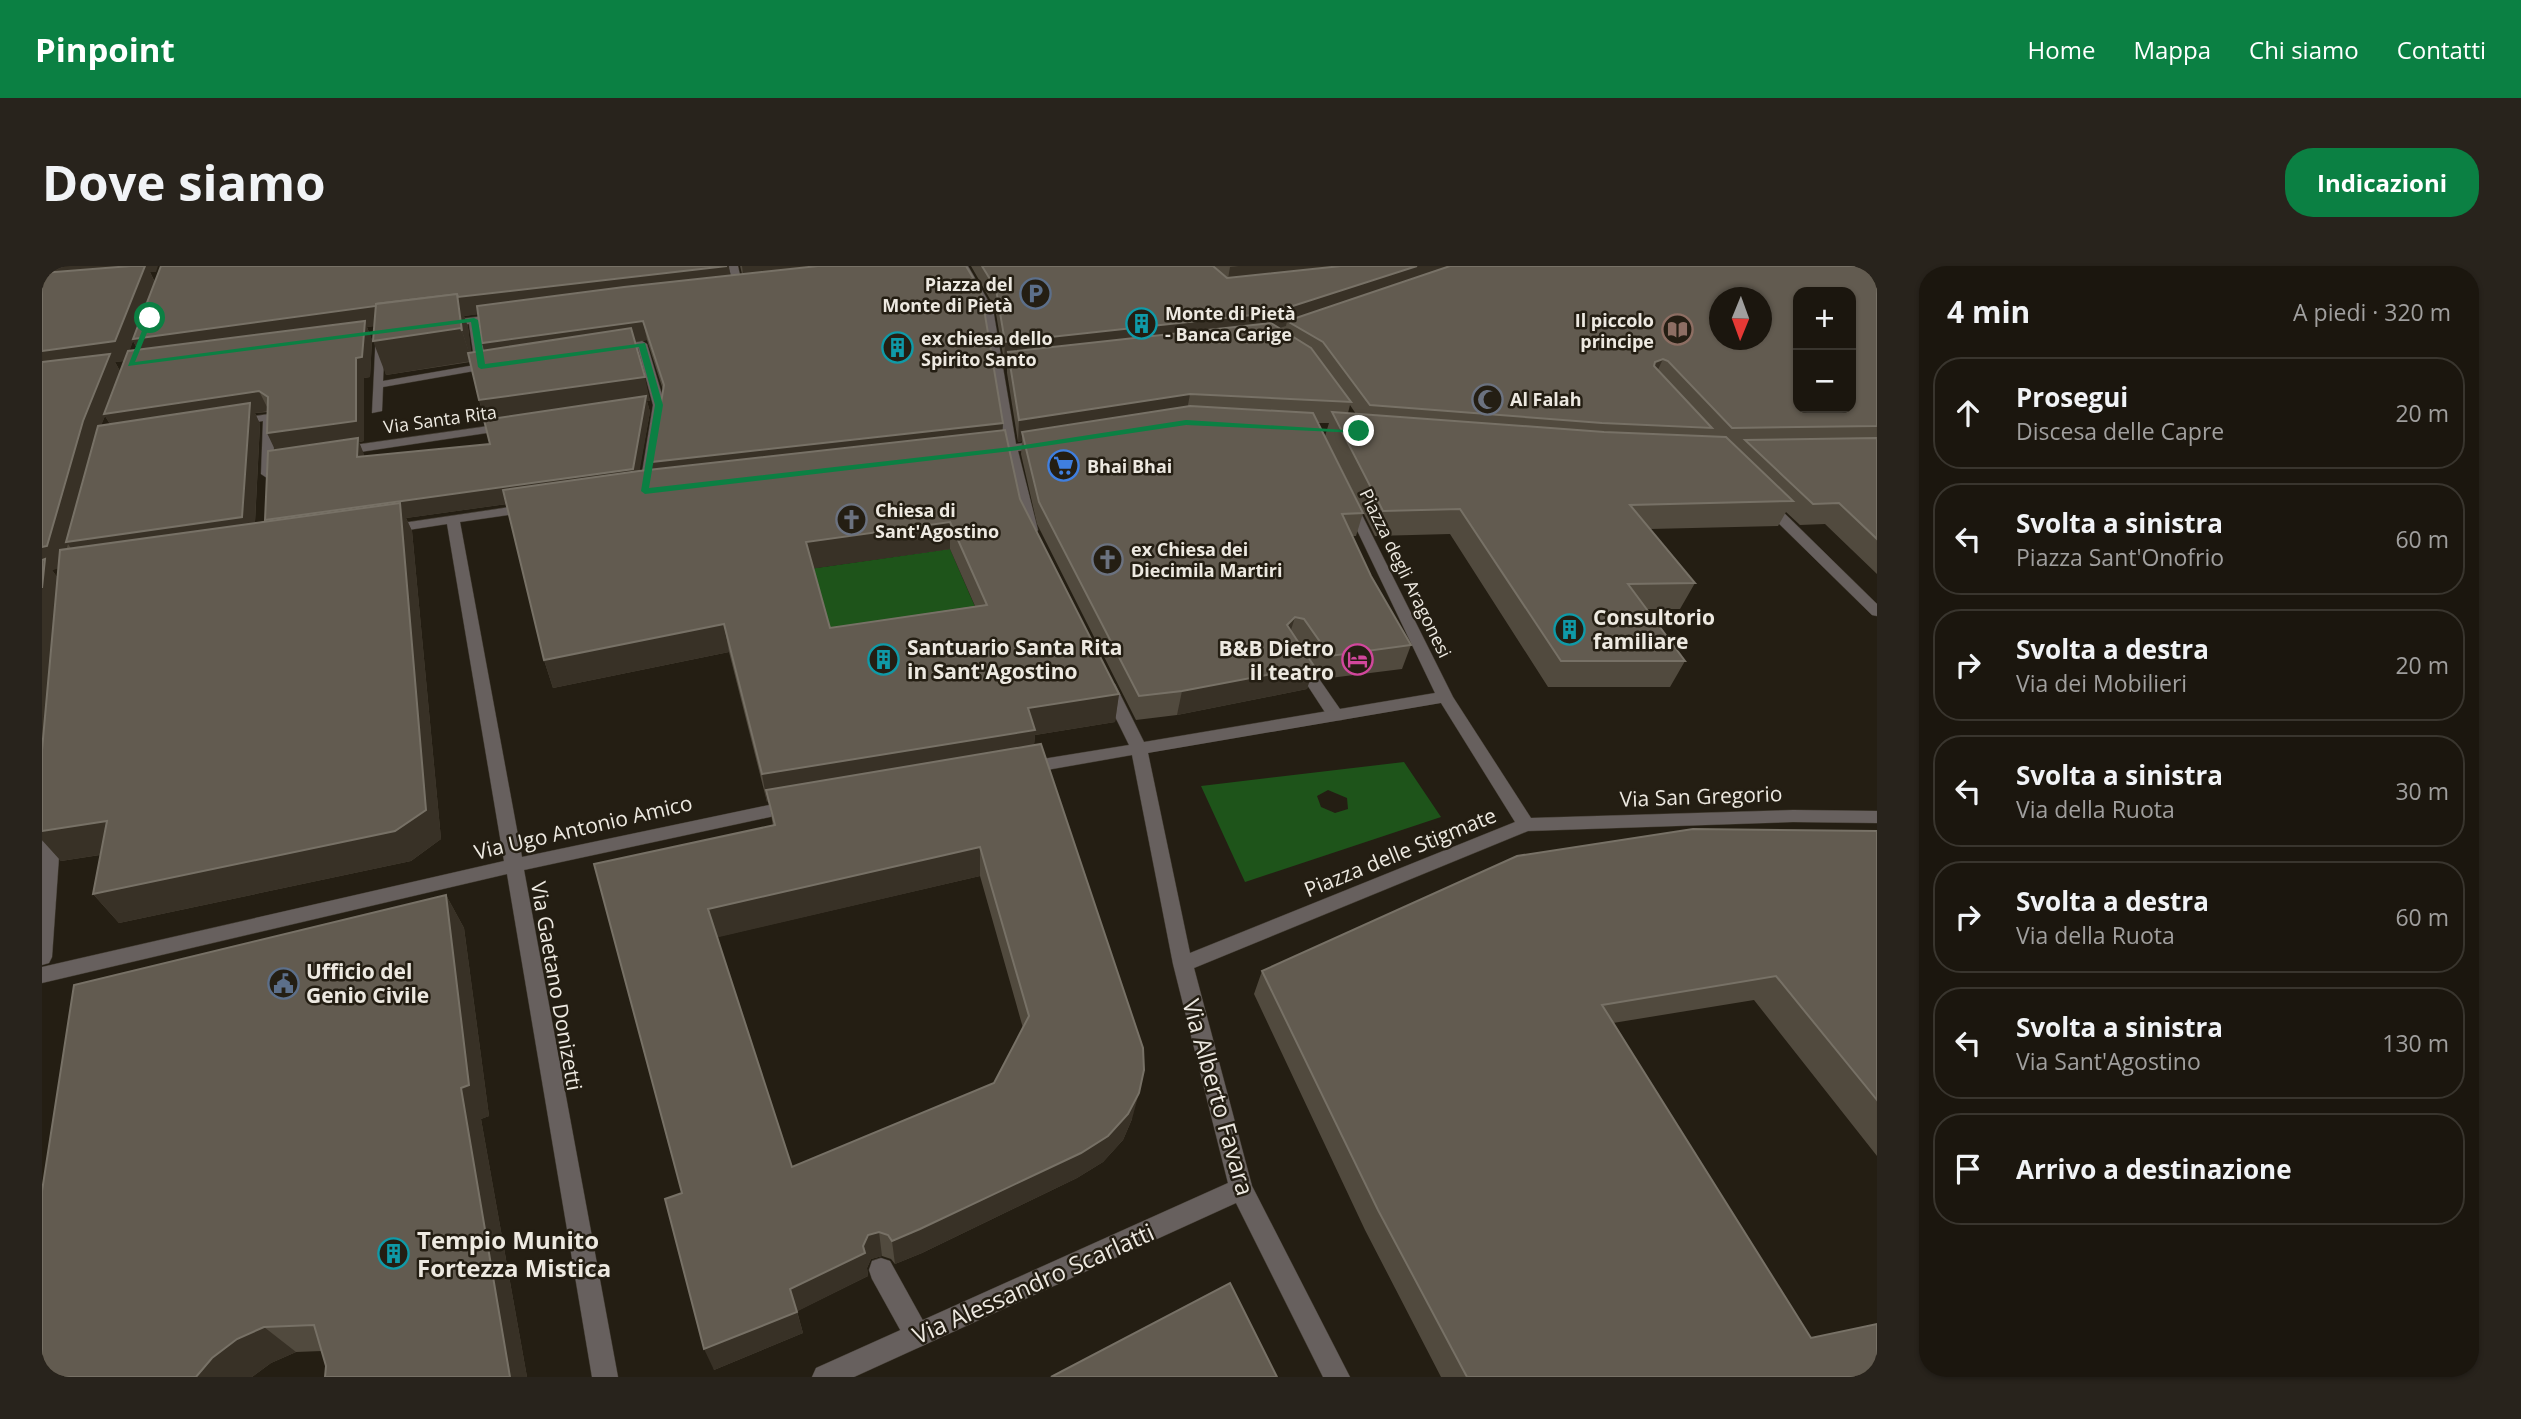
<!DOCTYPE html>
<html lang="it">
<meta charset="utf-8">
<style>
body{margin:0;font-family:"Open Sans",sans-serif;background:#28231c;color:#f1f3f6}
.controls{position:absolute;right:21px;top:21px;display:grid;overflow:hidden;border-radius:14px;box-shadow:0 2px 5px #0004}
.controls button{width:63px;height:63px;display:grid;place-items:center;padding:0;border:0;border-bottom:2px solid #39352e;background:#1b160e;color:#f1f3f6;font:35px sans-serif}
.compass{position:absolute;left:1667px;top:21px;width:63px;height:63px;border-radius:50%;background:#1b160e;box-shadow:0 2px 5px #0004;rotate:181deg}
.stop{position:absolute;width:21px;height:21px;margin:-16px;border:5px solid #0b8043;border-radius:50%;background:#fff}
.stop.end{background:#0b8043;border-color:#fff;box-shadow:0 2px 7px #0008}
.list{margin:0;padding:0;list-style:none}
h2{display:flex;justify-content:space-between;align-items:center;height:91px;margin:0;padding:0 28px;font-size:30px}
h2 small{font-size:23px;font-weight:400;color:#a09f9e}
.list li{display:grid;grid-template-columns:46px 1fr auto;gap:21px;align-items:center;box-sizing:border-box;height:112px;margin:0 14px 14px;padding:0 14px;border:2px solid #39352e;border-radius:28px}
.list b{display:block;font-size:26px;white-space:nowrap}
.list p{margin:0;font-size:23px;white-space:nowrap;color:#a09f9e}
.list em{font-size:23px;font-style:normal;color:#a09f9e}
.icon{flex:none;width:38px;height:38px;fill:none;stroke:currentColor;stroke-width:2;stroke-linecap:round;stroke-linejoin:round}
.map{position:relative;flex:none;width:1835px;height:1111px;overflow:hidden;border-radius:28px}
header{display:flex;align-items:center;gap:42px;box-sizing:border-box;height:98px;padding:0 35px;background:#0b8043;color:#fff}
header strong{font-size:33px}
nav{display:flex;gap:38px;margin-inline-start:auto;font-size:24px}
.intro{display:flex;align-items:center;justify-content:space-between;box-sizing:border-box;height:168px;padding:0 42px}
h1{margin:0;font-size:49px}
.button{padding:18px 32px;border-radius:28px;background:#0b8043;color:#fff;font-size:24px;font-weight:700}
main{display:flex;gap:42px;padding:0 42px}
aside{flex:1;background:#1b160e;border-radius:28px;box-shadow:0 2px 5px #0004}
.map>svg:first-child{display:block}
</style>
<header>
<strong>Pinpoint</strong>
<nav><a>Home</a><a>Mappa</a><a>Chi siamo</a><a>Contatti</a></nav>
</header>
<div class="intro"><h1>Dove siamo</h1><a class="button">Indicazioni</a></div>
<main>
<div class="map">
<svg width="1835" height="1111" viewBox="0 0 1835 1111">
<rect width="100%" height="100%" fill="#241e13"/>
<g fill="#1e541a" fill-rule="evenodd">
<path d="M908,283l36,83 -153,24 -24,-87z"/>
<path d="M1362,496l37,55 -196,65 -44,-96zM1286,524l19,8 1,11 -13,4 -14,-6 -4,-11z"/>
</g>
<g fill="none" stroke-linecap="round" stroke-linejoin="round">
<defs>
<g id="lane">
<path d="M686,0h10l5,23 -8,-2z"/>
<path d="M1257,389l5,2 38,55 2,4 -2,4h-12l-39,-60z"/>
<path d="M839,992l9,3 36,65 4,9 -4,9 -9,4 -9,-4 -36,-65 -3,-9 3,-9z"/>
</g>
<g id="street">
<path d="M916,0h10l25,43 23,135 29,-4 6,4 -6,4 -27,3 20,79 -2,3 -5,1 -7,-4 -18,-77 -20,3 -6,-4 24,-6 -21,-137z"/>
<path d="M458,48l5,3 -1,2 -25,4 7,40h11v4l-114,20 -1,24 -10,2 4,-81 9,2 -2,47 92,-16 -6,-41 -25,3 -5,-3 5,-3z"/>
<path d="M600,75l5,3 18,61 -14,86 -6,4 -6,-4 14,-86 -15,-57 -24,3 -5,-3z"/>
<path d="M227,148l6,3 -2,57 -6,4 -6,-4 2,-53 -28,4 -6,-3 6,-3z"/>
<path d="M468,157l4,2v4l-174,26 -6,-4 6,-4z"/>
<path d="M1308,233l6,4 97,194 78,121 262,-8 84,1v12l-84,-1 -265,9 -334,137 58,218 98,191h-27l-87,-174 -382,174h-42l4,-9 412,-185 -55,-219 -41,-209 -108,19 -8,-6 8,-6 105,-17 -30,-61 8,-5 8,5 29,58 291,-49 -91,-190zM1399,437l74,119 -325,131 -42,-200z"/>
<path d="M1724,233l5,1 106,104v12l-5,-1 -111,-109v-6z"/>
<path d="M489,238l6,4 -1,3 -76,11 62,335 271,-57 9,6 -9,6 -269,58 94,507h-26l-85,-503 -465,109v-16l462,-106 -57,-337 -58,9 -7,-4 7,-4z"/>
<path d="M10,556l6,1 3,5 -9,129 -3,6 -7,2v-123l4,-19z"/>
</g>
</defs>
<use href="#lane" stroke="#403a30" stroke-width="1"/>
<use href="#street" stroke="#403a30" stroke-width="1"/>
<use href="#lane" fill="#67605e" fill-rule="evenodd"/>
<use href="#street" fill="#67605e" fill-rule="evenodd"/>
</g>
<g fill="#514a3e" fill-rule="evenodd">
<path d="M0,0l114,6h-6l5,10 575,-6 12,-2 -2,-8h226l36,164 18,69 99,195 -4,28 -80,13 -1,10 98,374 -9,21 -20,22 -26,16 -155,75 -27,11 -4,-5 -9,-3 -11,3 -4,9 1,8 -71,35 6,22 -89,37 -32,-177 -88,-329 179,-38 -4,-24h-2l-38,-150 -176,36 -9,-28 -37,-156 -101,14 6,13 29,308 -30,22 -292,62 -26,-29 7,-39 -39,6 -19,-21zM436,48l4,29 3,8 -14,2 -3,-26 -4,-11zM332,60l12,49 84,-13 9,38 6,20 5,24 -126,12 -5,-14 5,-1v-63l6,-1 2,-37 -5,-13zM605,74l16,50 -12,72 1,8 -13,1 11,-59 -3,-11h3l-15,-59zM91,75l5,9 -9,1zM82,95l-4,10 -5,-9zM226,146l7,38 -10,71 -10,2 5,-99 -5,-11zM63,150l5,8 -9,1zM908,283l25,57 -145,22 -17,-60zM16,302l-1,9 -5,-7zM938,610l43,152 -29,55 -202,84 -75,-230z"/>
<path d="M929,0h906v308l-52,-50 -25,1 -14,-13 -8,14 -128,3 45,54 -15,26h-34l39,52 -15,26h-122l-98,-153 -75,2 -50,-100 4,-13h-11l45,90 -7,23h-4l19,40 40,69 -9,24 -80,10 -8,-12 -7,22 -130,26 -41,5 -99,-196 -16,-70 1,-13 -4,1 -11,-69v-12h-3l-9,-53zM1308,139l6,9 -8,-1z"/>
<path d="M1835,565v325l-123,-156 -141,23 198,315 66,39h-436l-76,-147 -111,-236 8,-23z"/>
<path d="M404,629l18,33 25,188 -8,3 46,258h-202l1,-11 -4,-15 -26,1 -25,11 -19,14h-210z"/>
</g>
<g fill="#383126" fill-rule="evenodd">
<path d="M0,0h116l-2,6h-6l5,11 219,23 355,-40 2,18 -267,32 4,11 5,38 -11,-34 -2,-15 -93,11 5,13 -2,37 -6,1v63l-5,1 5,12 1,19 -88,-19 -10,-21 89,-75h-213l-10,-17 -7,20 -11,1 6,11 138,18 10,20 -14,2 5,11 -6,116 -172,25 -14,-21 -7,24 -9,2 8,11 -18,222zM63,150l11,18 -21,7z"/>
<path d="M700,0h143l-141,17z"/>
<path d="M1197,0h132l-144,19 3,-18z"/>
<path d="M1375,0h50l-180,55 -1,5 -19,6 -259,20 -1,9h-3l1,-19z"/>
<path d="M601,55l4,19 -159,22 -6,-19z"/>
<path d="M419,62l11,33 -86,14 -13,-34z"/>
<path d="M1621,93l-9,19 1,-16z"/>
<path d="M603,111l5,24h-3l3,11 -13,74 -231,32 6,13 29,308 -30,22 -292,62 -26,-29 181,-357 -9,-17 368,-51 -146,-45 -8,-24z"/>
<path d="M1148,128l-4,22 -164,16v9l-4,1 1,-22z"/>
<path d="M961,157l-1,21 -347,39 -4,-21z"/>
<path d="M908,256v27l-141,20 -3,-27z"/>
<path d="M1253,351l-7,23 -1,-15z"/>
<path d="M682,358l5,28 -176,36 -9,-28z"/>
<path d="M1272,400l-7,23 -130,26 5,-24z"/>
<path d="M1077,428l-4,28 -80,13 -2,23 -267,32 3,12h-2l-5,-28 266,-66z"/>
<path d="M65,555l24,29 -70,11 -19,-21v-9z"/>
<path d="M938,581v29l-265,62 -7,-29z"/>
<path d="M404,629l18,33 25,188 -8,3 46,258h-17l-49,-289z"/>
<path d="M1097,827l-7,26 -9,21 -20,22 -26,16 -155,75 -27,11 -3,-23z"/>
<path d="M837,966l3,24 -11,3 -4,9 1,8 -72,36 -6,-23 73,-43 5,-11z"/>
<path d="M755,1046l6,21 -89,37 -10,-21z"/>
<path d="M222,1061l32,25 -25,11 -19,14h-56l16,-19 25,-19z"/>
</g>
<g fill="#625b50" stroke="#777166" stroke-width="2" fill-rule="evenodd">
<path d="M89,0h14l-30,75 -73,10v-78z"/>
<path d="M119,0h566l-269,31 -1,-3 -81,10v2l-243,33z"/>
<path d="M776,0h148l15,25 22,132 -352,39 13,-77 -21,-64 -161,22 -5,-37 147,-19z"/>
<path d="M940,0h231l14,12 114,-12h76l-146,47 -266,29 -9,-53z"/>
<path d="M1408,0h427v160l-145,2 -64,-67 -5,-2 -8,3 -1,4 58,62 -110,-5 -232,-18 -47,-63 -36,-21zM1756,26h53v116h-53zM1677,32h42v42h-42z"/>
<path d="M415,28l5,37 -1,-3 -88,13 3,-37z"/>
<path d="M323,55l-3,36 -6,1v63l-89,12 1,-36 -9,-6 -155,23 24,-63z"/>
<path d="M1229,57l40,25 40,54 -161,-8 -171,26 -11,-68z"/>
<path d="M589,62l14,49 -166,23 -11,-47z"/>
<path d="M68,88l-27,67 -36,125 -5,1v-185z"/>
<path d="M604,130l-13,73 -368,51 3,-69 90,-13 -1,19 133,-13 -6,-24z"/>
<path d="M208,137l-8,114 -176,25 32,-116z"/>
<path d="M1148,140l123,7 50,100 -21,1 29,62 40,69 -81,11 -26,-37 -9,-2 -8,8 27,41 -132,25 -43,5 -100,-194 -17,-70z"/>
<path d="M1290,146l272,20 122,5 67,64 -163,4 65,78 -67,1 57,77h-124l-101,-152 -77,2z"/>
<path d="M963,164l15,69 99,195 -91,14 7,22 -273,44 -38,-150 -180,36 -41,-170 136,-19zM908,256l37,83 -157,23 -24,-86z"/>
<path d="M1835,172v101l-38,-36 -26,1 -68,-64z"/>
<path d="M358,237l26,307 -31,21 -302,63 14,-73 -65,10v-81l18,-200z"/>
<path d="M3,293l-3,29v-28z"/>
<path d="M999,478l102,304 1,22 -5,23 -11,21 -20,22 -27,17 -161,76 -28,12 -4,-6 -9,-3 -11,3 -5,11 2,7 -75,36 7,23 -93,37 -39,-150 17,-6 -88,-329 181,-39 -9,-35zM938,581l49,169 -35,67 -202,84 -84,-258z"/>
<path d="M1651,563l184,2v269l-101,-124 -174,29 209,333 66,-14v53h-410l-89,-167 -116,-239 255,-115z"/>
<path d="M404,629l23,190 -8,3 49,289h-185l1,-11 -12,-41 -50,2 -27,12 -25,19 -16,19h-154v-186l32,-206z"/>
<path d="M1188,1017l47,94h-226z"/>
</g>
<path fill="#0b8043" d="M108,50l3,2 -18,44 339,-44 4,2 7,44 160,-21 18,62 -14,83 362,-41 175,-27 176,11 -3,2 -173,-8 -175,26 -366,43 -4,-3 14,-86 -16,-58 -158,22 -3,-2 -7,-45 -343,44 19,-48z"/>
<defs>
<symbol id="parking-ring" viewBox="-11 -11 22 22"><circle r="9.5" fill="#241e13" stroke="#5c6f8a" stroke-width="1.5"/><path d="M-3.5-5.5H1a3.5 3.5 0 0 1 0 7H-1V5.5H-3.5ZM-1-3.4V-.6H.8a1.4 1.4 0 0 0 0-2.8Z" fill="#5c6f8a"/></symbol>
<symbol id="building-ring" viewBox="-11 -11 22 22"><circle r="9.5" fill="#241e13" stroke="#0f9aa8" stroke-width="1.5"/><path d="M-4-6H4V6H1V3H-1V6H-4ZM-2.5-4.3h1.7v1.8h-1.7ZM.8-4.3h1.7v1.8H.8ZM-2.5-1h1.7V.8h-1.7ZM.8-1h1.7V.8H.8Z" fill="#0f9aa8"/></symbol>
<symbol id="library-ring" viewBox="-11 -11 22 22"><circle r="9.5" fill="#241e13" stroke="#8d6e63" stroke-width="1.5"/><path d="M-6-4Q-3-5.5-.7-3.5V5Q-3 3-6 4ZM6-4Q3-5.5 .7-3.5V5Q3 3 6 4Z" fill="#8d6e63"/></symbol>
<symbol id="mosque-ring" viewBox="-11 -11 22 22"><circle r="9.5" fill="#241e13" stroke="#6b7280" stroke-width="1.5"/><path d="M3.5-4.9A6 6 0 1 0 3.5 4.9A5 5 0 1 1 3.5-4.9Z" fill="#6b7280"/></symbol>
<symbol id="supermarket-ring" viewBox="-11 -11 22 22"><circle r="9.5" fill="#241e13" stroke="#3f7fe0" stroke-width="1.5"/><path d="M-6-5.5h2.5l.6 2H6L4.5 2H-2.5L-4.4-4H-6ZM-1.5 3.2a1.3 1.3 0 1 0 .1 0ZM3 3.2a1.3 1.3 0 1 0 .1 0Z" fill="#3f7fe0"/></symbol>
<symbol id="church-ring" viewBox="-11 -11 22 22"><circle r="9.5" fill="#241e13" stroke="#6b7280" stroke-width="1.5"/><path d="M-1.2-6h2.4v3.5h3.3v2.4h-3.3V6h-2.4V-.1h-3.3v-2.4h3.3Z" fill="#6b7280"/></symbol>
<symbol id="hotel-ring" viewBox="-11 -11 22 22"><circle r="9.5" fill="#241e13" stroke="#d1479c" stroke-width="1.5"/><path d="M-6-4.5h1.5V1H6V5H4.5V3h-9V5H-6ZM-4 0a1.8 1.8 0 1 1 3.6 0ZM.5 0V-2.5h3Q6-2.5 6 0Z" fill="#d1479c"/></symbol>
<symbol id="civic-ring" viewBox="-11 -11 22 22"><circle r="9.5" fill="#241e13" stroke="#5c6f8a" stroke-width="1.5"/><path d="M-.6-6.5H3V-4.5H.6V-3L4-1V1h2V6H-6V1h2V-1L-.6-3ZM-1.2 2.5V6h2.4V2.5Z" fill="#5c6f8a"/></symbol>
</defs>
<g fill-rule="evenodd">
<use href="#parking-ring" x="976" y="10" width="35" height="35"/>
<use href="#building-ring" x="1082" y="40" width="35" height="35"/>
<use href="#library-ring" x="1618" y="46" width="35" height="35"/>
<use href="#building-ring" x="838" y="64" width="35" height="35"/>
<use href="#mosque-ring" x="1428" y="116" width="35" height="35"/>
<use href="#supermarket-ring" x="1004" y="182" width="35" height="35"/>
<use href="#church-ring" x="792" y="236" width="35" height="35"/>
<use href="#church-ring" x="1048" y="276" width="35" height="35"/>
<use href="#building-ring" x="1510" y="346" width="35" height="35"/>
<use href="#building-ring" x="824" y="376" width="35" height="35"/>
<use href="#hotel-ring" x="1298" y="376" width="35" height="35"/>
<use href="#civic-ring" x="224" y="700" width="35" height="35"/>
<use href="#building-ring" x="334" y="970" width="35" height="35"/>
</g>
<g text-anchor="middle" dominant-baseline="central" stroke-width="5" stroke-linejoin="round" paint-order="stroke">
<g font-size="18" font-weight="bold" fill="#ede9e1" stroke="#241e13" text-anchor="start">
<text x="971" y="18" text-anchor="end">Piazza del<tspan x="971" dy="21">Monte di Pietà</tspan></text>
<text x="1123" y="47">Monte di Pietà<tspan x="1123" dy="21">- Banca Carige</tspan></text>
<text x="1612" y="54" text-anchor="end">Il piccolo<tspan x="1612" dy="21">principe</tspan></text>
<text x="879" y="72">ex chiesa dello<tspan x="879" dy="21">Spirito Santo</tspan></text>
<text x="1468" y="133">Al Falah</text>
<text x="1045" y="200">Bhai Bhai</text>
<text x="833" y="244">Chiesa di<tspan x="833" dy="21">Sant'Agostino</tspan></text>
<text x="1089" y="283">ex Chiesa dei<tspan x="1089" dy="21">Diecimila Martiri</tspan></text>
</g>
<g font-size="18" fill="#ede9e1" stroke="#241e13">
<text transform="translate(398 153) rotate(-8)">Via Santa Rita</text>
<text transform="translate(1364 307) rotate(64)">Piazza degli Aragonesi</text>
</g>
<g font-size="21" font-weight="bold" fill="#ede9e1" stroke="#241e13" text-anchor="start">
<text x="1551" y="351">Consultorio<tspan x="1551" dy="24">familiare</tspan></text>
<text x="865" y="381">Santuario Santa Rita<tspan x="865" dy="24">in Sant'Agostino</tspan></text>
<text x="1292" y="382" text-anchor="end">B&amp;B Dietro<tspan x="1292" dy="24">il teatro</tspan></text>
<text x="264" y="705">Ufficio del<tspan x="264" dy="24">Genio Civile</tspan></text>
</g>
<g font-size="21" fill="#ede9e1" stroke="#241e13">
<text transform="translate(1659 530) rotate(-2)">Via San Gregorio</text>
<text transform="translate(541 561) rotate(-13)">Via Ugo Antonio Amico</text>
<text transform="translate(1358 586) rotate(-22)">Piazza delle Stigmate</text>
<text transform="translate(515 720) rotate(80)">Via Gaetano Donizetti</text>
</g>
<g font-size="24" fill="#ede9e1" stroke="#241e13">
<text transform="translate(1177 831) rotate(74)">Via Alberto Favara</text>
<text transform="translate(991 1017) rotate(-24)">Via Alessandro Scarlatti</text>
</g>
<g font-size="24" font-weight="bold" fill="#ede9e1" stroke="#241e13" text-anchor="start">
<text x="375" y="973">Tempio Munito<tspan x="375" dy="28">Fortezza Mistica</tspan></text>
</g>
</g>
</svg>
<div class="controls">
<button>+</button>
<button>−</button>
</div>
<svg class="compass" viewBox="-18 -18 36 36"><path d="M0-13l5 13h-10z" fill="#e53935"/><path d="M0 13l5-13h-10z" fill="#a09f9e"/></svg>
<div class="stop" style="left:108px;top:52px"></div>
<div class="stop end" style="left:1317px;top:165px"></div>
</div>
<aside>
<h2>4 min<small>A piedi · 320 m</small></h2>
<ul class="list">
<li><svg class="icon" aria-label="ahead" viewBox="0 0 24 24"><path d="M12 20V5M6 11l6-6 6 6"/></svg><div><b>Prosegui</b><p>Discesa delle Capre</p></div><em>20 m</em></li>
<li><svg class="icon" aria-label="left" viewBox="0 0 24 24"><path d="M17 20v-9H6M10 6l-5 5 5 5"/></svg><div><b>Svolta a sinistra</b><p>Piazza Sant'Onofrio</p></div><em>60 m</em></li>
<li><svg class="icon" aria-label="right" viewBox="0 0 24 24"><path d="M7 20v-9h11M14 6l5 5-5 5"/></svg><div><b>Svolta a destra</b><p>Via dei Mobilieri</p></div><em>20 m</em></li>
<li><svg class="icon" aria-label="left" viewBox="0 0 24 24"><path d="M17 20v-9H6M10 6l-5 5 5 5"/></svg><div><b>Svolta a sinistra</b><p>Via della Ruota</p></div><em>30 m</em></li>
<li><svg class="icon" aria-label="right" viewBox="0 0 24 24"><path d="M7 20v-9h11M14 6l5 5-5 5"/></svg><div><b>Svolta a destra</b><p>Via della Ruota</p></div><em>60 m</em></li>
<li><svg class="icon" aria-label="left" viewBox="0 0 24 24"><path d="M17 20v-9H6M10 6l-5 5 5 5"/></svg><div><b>Svolta a sinistra</b><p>Via Sant'Agostino</p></div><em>130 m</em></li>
<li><svg class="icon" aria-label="arrive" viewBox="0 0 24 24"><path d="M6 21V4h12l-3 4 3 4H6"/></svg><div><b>Arrivo a destinazione</b></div></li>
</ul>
</aside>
</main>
